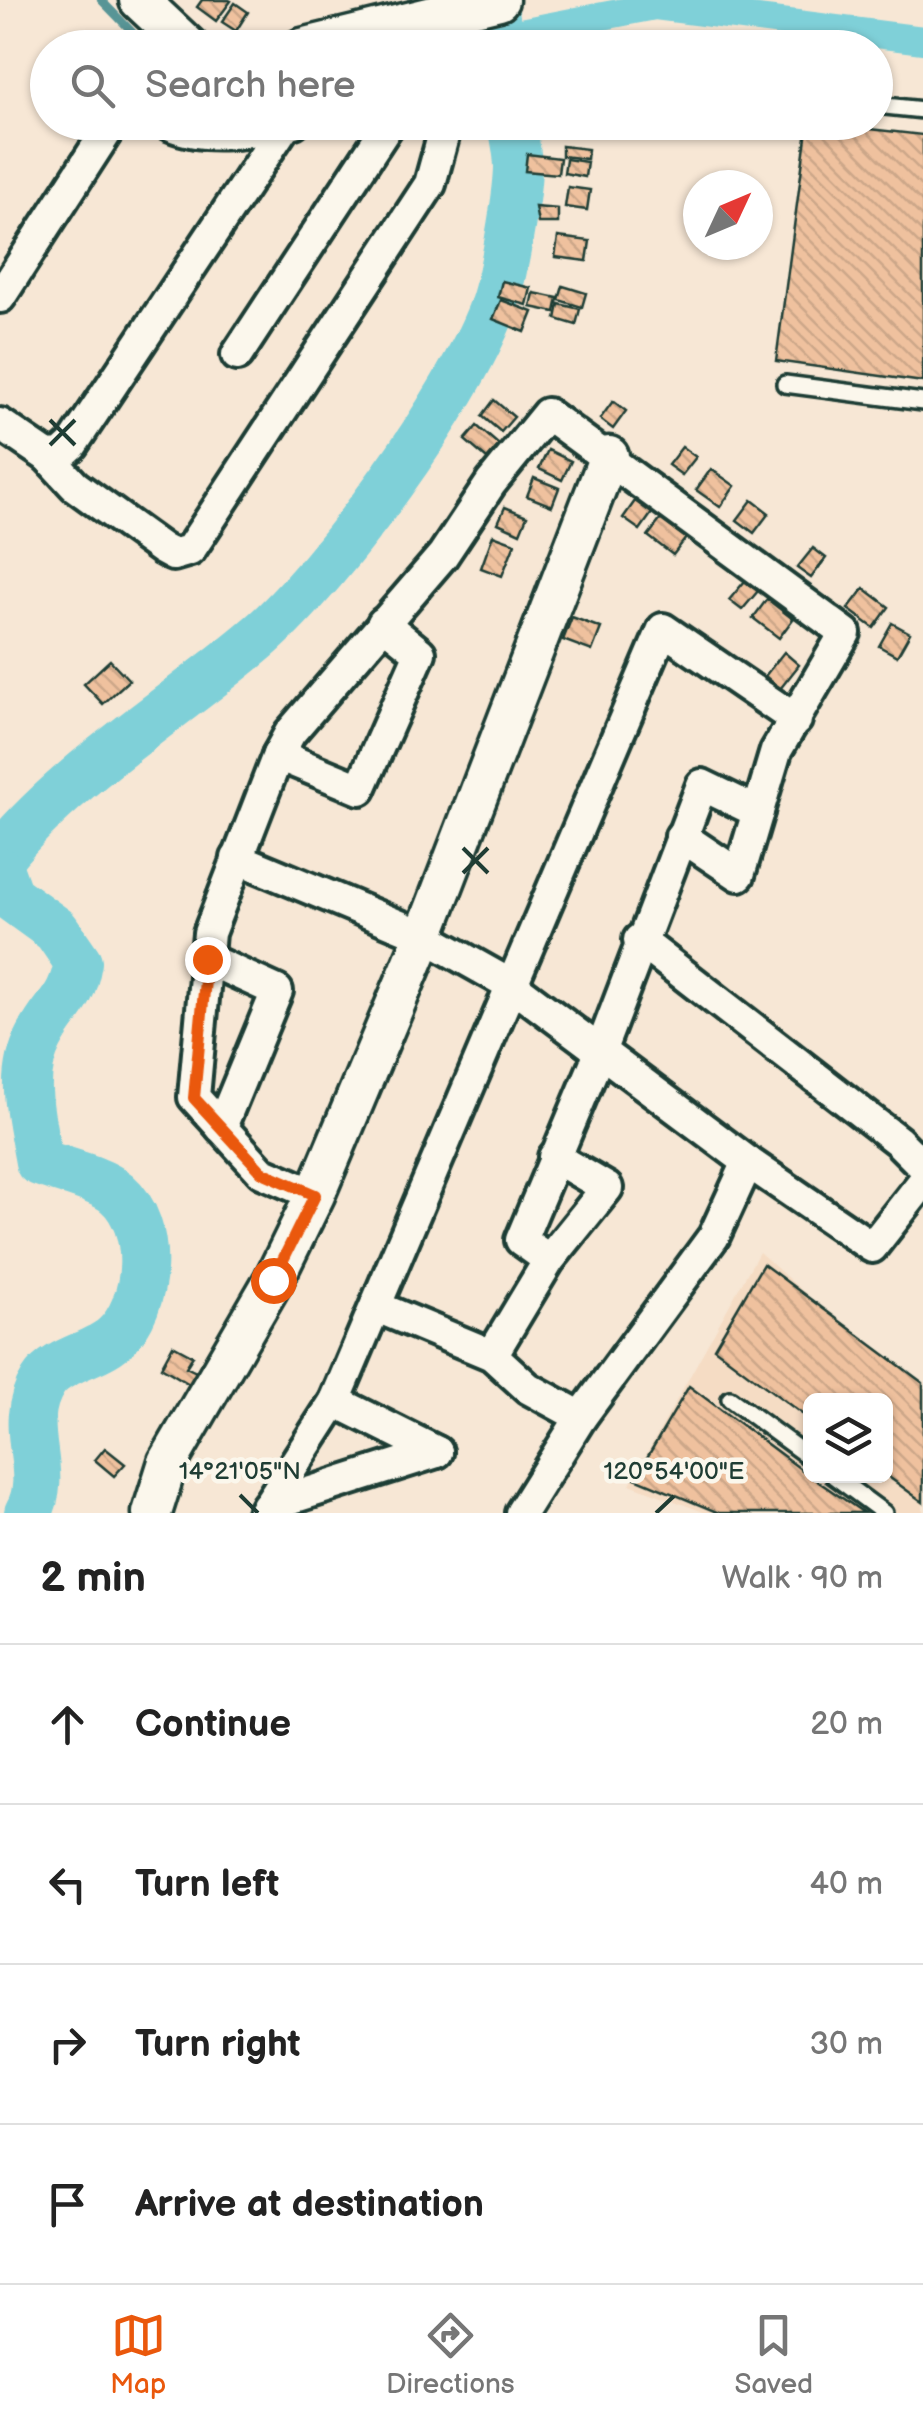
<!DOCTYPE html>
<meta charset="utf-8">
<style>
body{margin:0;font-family:"Balsamiq Sans",sans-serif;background:#f6f6f6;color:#222}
.controls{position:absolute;right:30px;bottom:30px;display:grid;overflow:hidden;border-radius:15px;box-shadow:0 2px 8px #0004}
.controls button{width:90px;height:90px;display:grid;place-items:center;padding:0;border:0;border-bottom:2px solid #e0e0e0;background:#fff;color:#222;font:50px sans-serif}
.compass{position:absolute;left:683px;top:170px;width:90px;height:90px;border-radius:50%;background:#fff;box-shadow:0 2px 8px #0004;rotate:46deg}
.stop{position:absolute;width:30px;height:30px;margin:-22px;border:8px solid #ea580c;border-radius:50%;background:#fff}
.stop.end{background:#ea580c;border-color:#fff;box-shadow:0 2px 10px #0008}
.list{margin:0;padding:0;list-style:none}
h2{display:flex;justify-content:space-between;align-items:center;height:130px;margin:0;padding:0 40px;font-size:42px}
h2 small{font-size:32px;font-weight:400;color:#767676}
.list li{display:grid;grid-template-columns:65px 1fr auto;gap:30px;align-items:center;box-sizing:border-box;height:160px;padding:0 40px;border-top:2px solid #e0e0e0}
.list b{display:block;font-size:38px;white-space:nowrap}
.list em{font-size:32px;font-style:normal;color:#767676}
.icon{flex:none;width:55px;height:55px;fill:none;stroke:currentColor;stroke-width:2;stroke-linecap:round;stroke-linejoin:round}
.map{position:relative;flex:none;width:923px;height:1513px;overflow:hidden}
.search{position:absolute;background:#fff;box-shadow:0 2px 8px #0004;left:30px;right:30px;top:30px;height:110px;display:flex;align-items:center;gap:25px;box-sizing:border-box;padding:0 35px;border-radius:55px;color:#767676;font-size:38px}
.sheet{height:770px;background:#fff}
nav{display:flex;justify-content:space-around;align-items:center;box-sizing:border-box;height:140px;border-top:2px solid #e0e0e0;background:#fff;font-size:28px;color:#767676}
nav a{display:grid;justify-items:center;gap:5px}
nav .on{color:#ea580c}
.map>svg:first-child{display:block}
</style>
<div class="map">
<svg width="923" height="1513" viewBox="0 0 923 1513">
<defs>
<pattern id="building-back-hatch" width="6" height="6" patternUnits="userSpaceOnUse" patternTransform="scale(2.5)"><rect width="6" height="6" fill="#efc19e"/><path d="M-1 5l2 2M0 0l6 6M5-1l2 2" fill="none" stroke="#cca789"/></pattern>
</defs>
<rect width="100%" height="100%" fill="#f7e7d5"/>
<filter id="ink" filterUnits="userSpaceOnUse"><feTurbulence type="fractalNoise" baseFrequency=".01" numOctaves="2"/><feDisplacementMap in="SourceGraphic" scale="20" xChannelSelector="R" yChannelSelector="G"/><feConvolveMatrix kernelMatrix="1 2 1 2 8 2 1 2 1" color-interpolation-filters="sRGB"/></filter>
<g filter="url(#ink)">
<path fill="#f5dcc4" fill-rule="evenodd" d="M759,1252l107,97 57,42v122h-217l-76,-29zM810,1400h76v76h-76z"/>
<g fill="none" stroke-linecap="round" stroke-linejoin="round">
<g stroke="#599596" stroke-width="8">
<path d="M101,0l47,48"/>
<path d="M440,48l59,-12"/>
</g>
<path stroke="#7fd0d8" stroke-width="28" d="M499,36l156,-30 268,34"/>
<g stroke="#7fd0d8" stroke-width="48">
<path d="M493,0l8,48"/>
<path d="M0,857c65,-83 179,-151 260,-221 73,-64 198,-236 232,-326 11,-28 25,-112 26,-142 0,-15 -4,-31 -6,-46"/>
<path d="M0,871l9,25 47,34 22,32c-7,42 -22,42 -39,76 -21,40 -7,82 0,124 23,9 60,16 78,31 38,33 33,113 -3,145 -19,17 -58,22 -71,44 -29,46 9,89 -15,131"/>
</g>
</g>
<g fill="url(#building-back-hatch)" stroke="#1f3d34" stroke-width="2.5">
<path d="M202,0h27l2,1 -15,20 -19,-14z"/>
<path d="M235,3l13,9 -12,19 -14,-9z"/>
<path d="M808,122l115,13v247l-147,-21z"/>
<path d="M562,146l26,3 -1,10 -25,-3z"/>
<path d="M527,154l33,4 -2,16 -33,-3z"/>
<path d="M566,159l21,3 -2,15 -21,-4z"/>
<path d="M568,187l22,3 -3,20 -22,-3z"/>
<path d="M535,207l23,2v14h-20z"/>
<path d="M558,237l32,4 -3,20 -32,-4z"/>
<path d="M502,281l29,7 -4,17 -29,-8z"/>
<path d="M563,286l23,7 -4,14 -23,-7z"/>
<path d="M534,293l24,5 -3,14 -24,-5z"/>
<path d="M501,300l32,12 -8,20 -32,-13z"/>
<path d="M559,304l21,5 -4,16 -20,-6z"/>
<path d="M494,400l20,17 -13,15 -19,-16z"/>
<path d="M613,401l13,10 -13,18 -13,-10z"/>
<path d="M477,426l22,19 -12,14 -22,-19z"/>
<path d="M682,447l14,10 -14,18 -14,-10z"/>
<path d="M548,450l23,11 -9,19 -23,-11z"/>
<path d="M711,469l24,17 -15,21 -24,-17z"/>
<path d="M534,478l25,10 -7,18 -25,-10z"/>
<path d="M752,500l17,13 -15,20 -17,-13z"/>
<path d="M635,501l17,12 -12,17 -17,-12z"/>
<path d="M505,507l22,9 -7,17 -22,-10z"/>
<path d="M661,519l25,19 -13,17 -25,-19z"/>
<path d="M493,535l22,8 -13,33 -21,-8z"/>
<path d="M813,548l13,10 -15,20 -14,-10z"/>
<path d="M745,581l13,10 -16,19 -13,-10z"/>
<path d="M864,588l25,19 -15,21 -26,-19z"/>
<path d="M767,599l26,20 -14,19 -26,-20z"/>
<path d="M572,617l29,11 -9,23 -29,-11z"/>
<path d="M892,623l18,10 -13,23 -18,-10z"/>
<path d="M784,652l15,13 -19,24 -15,-13z"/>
<path d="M110,660l19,20 -26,24 -19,-20z"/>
<path d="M763,1264l160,119v119l-37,-27v-75h-76v20l-96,-72z"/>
<path d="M173,1345l20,11 -7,11 12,6 -7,12 -30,-18z"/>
<path d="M689,1386l121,90 54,37h-145l-84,-35z"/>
<path d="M105,1448l20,16 -11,12 -19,-16z"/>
</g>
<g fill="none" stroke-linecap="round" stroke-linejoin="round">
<defs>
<g id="service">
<path d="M876,105l47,5"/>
<path d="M785,384l138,18"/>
<path d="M730,1399l80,59"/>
<path d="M834,1476l50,37"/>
</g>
<g id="minor">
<path d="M165,122c37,20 89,10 129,0"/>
<path d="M0,297l113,-175"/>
<path d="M237,355l153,-233"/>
<path d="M0,424l47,32 14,-1 11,-10 215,-323"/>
<path d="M47,456l28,30 87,63 11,6 17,-5 240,-366 17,-62"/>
<path d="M278,755l82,34 60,-136 -37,-30"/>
<path d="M237,858l187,78 89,50 235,176 124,85 51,-65"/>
<path d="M639,940l259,201 25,25"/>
<path d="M207,959l70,32 -56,136"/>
<path d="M315,1195l-53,-23 -68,-75 15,-164 69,-178 12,-22 153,-178 48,-72 56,-69 298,219 -69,118 -37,124 -58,-39"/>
<path d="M549,1260l-28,-20 79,-188 102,-267 56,27"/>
<path d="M377,1307l115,48 36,33 53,29"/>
<path d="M492,1355l57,-95 58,-72 -53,-31"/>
<path d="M335,1401l102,51"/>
<path d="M267,1506l170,-54"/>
<path d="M263,1513l72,-112 328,-772 133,91"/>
<path d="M521,1513l60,-96 133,-181 34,-74"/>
</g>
<g id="tertiary">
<path d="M139,0l51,48"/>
<path d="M302,48l197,-48"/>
<path d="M152,1513l16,-51 105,-181 42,-86 109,-259 185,-480"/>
</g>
</defs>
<use href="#service" stroke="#1f3d34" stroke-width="22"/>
<use href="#minor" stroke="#1f3d34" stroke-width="38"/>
<use href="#tertiary" stroke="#1f3d34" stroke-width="45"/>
<use href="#service" stroke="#fbf7ec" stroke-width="15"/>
<use href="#minor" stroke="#fbf7ec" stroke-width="30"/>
<use href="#tertiary" stroke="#fbf7ec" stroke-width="38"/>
</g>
</g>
<g fill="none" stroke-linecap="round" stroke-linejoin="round" filter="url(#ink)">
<path stroke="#ea580c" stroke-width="12" d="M207,959l-13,139 68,74 53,23 -42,85"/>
</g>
<path fill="none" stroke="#1f3d34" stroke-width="4" d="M50,420l25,25M50,445l25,-25M463,848l25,25M463,873l25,-25M240,1495l18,18M656,1513l18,-17"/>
<g font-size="25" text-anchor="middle" fill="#1f3d34" stroke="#fbf7ec" stroke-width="9" stroke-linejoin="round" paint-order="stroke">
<text x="240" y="1479">14°21'05"N</text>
<text x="674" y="1479">120°54'00"E</text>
</g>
</svg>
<div class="controls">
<button><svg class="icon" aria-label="layers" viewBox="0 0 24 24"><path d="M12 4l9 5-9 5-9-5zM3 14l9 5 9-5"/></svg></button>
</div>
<svg class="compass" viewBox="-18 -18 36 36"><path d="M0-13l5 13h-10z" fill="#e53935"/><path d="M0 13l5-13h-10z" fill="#767676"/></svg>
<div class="stop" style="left:273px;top:1280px"></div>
<div class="stop end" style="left:207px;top:959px"></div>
<div class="search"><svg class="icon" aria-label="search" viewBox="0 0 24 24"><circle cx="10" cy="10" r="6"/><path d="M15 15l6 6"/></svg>Search here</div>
</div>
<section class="sheet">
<h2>2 min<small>Walk · 90 m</small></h2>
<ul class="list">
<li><svg class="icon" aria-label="ahead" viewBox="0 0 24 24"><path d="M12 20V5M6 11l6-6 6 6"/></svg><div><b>Continue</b></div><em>20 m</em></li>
<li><svg class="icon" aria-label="left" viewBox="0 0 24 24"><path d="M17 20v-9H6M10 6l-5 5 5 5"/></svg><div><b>Turn left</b></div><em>40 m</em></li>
<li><svg class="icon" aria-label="right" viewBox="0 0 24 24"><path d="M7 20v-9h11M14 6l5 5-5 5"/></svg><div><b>Turn right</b></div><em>30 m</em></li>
<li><svg class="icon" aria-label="arrive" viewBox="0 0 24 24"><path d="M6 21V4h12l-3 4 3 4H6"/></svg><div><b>Arrive at destination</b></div></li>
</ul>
</section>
<nav>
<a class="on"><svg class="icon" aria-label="map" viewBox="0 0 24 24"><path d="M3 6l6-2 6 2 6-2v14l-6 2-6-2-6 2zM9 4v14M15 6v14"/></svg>Map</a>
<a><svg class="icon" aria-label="directions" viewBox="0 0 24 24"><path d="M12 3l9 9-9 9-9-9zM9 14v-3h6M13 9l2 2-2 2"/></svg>Directions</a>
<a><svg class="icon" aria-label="saved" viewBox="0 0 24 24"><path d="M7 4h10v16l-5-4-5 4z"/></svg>Saved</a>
</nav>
